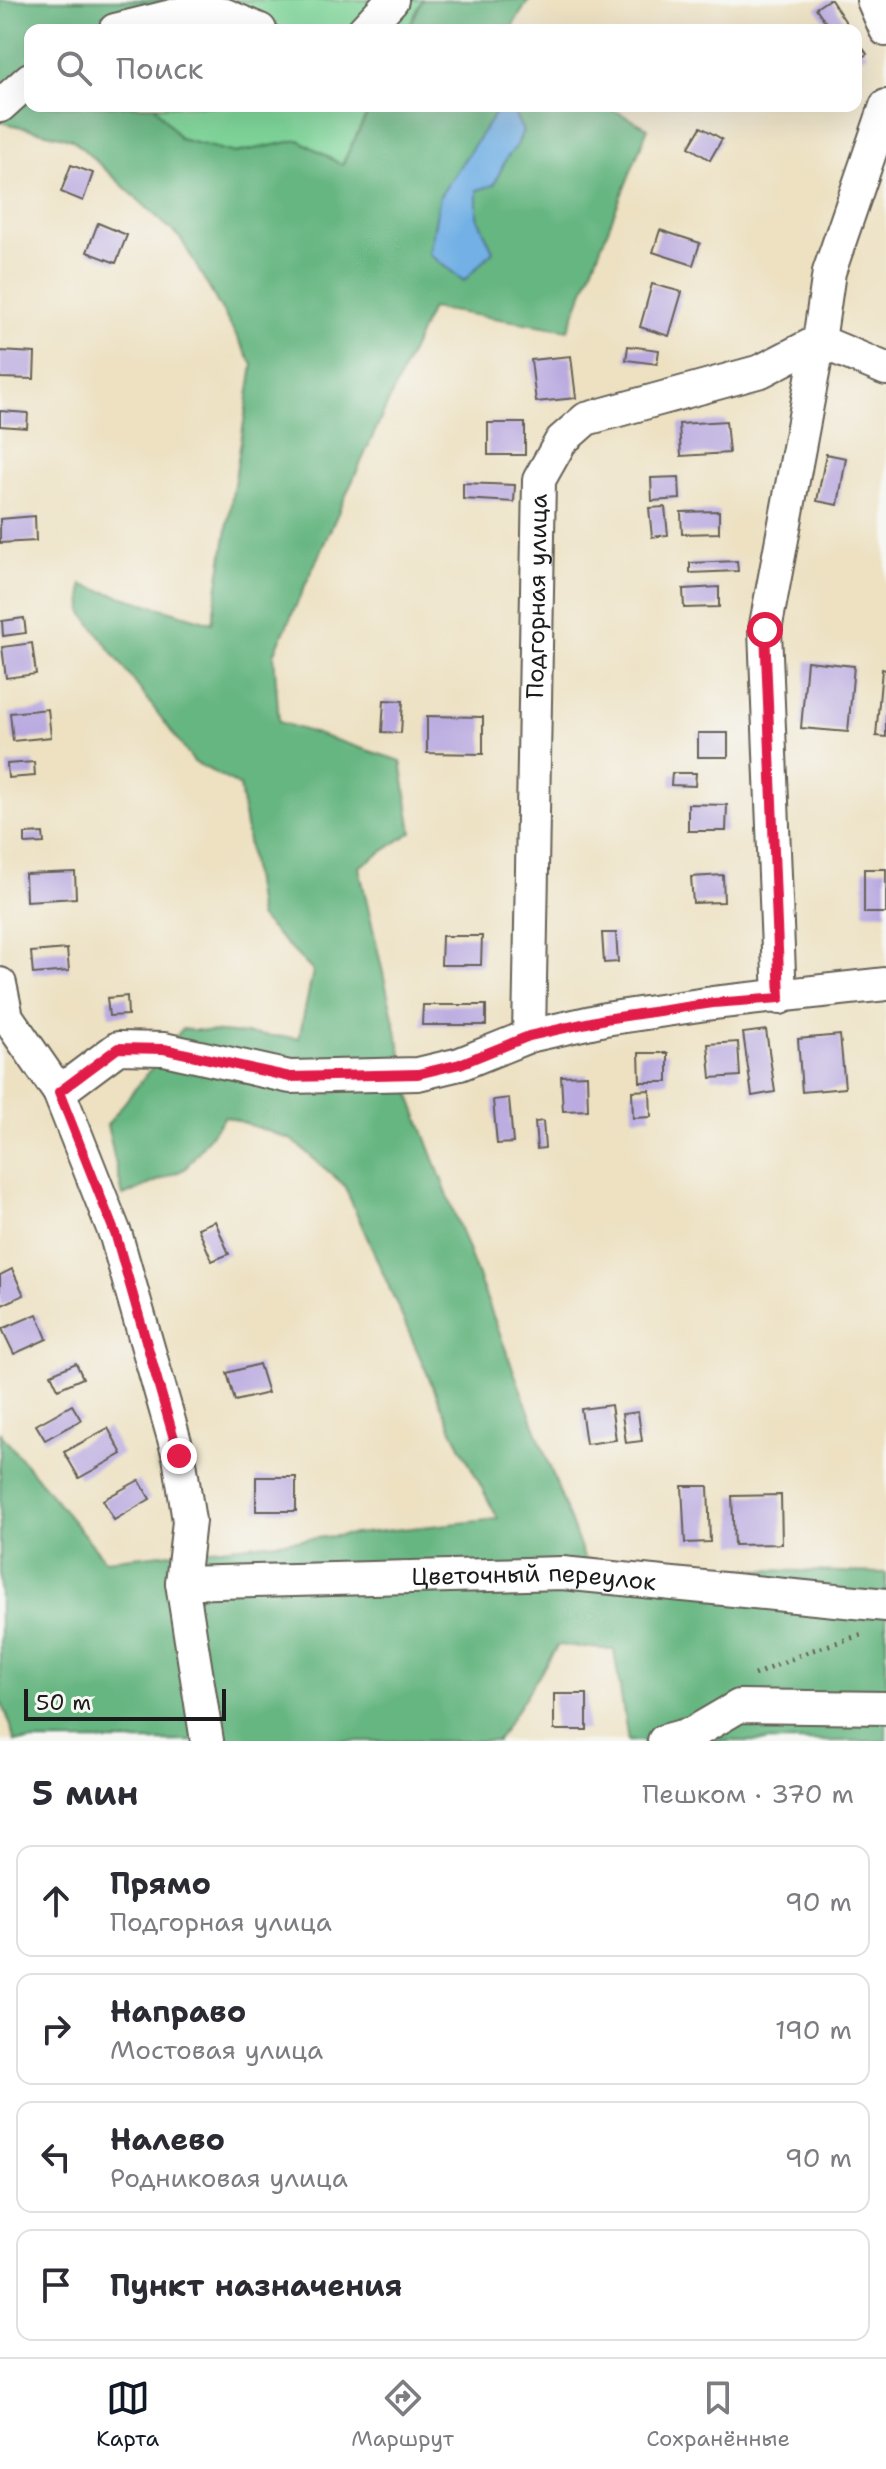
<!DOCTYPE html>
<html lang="ru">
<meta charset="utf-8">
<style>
body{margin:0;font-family:"Shantell Sans",sans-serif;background:#f2f2f3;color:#2b2b33}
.scale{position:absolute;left:24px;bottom:20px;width:202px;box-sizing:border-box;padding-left:8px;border:4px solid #1c1c1c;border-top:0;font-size:22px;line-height:28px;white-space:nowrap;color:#1c1c1c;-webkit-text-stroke:6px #f6f6f2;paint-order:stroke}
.stop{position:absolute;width:24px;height:24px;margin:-18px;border:6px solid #e11d48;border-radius:50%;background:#fff}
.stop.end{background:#e11d48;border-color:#fff;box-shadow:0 2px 8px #0008}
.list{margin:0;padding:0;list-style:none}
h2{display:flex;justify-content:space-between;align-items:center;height:104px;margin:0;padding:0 32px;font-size:34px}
h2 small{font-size:26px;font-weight:400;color:#7c7c81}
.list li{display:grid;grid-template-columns:52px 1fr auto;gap:24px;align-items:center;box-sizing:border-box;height:112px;margin:0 16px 16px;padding:0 16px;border:2px solid #e1e1e2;border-radius:16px}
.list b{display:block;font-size:30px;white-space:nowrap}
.list p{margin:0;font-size:26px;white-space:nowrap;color:#7c7c81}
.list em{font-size:26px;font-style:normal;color:#7c7c81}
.icon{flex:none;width:44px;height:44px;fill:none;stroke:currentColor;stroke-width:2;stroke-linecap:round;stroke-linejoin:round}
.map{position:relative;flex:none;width:886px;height:1741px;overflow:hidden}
.search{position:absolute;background:#fff;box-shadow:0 8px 32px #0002;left:24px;right:24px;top:24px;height:88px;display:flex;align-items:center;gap:20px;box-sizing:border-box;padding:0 28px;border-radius:16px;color:#7c7c81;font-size:30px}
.sheet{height:616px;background:#fff}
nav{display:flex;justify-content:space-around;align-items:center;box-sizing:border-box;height:112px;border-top:2px solid #e1e1e2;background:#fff;font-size:22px;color:#7c7c81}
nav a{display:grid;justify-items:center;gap:4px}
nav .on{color:#111827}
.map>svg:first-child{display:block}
</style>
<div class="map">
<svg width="886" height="1741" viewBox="0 0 886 1741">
<rect width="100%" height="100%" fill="#f6f6f2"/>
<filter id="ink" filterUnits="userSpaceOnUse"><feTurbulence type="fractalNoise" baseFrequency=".0125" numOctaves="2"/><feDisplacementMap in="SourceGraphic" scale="16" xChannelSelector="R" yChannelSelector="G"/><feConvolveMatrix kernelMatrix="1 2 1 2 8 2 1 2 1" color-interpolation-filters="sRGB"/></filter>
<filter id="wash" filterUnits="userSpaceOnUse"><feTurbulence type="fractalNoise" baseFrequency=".006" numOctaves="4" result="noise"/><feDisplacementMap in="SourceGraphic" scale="32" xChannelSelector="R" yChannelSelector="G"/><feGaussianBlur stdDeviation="1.8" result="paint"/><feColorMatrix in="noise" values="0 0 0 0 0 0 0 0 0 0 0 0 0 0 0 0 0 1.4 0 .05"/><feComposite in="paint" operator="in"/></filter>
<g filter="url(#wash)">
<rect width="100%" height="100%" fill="#ede1c2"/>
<g fill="#7ed599" stroke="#4d785a" stroke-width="2">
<path d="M180,0h242l-14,30h-145z"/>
<path d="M155,106h216l-29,59 -43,-25 -64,13 -55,-14z"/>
</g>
<g fill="#66b681" stroke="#41694e" stroke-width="2">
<path d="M0,0h180l83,30h-233v76h125l25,33 55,14 64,-13 43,25 29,-59h235l42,22 -80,202 -137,-22 -157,346 5,68 122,39 11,71 -53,35 53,234 173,459 133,9 168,4v168h-258l-14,-91 -56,-5 -61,96h-483l-3,-15 -11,-28v-265l105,127 393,-41 -45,-87 -109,-247 -52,-45 -67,-24 -40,53 -62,27 -16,-71 75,-96 117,9 14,-67 -54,-54 -19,-131 -46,-24 -111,-149 -1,-28 130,38 41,-258 -72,-126 -109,-100 -72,-17z"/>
<path d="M422,0h107l-19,30h-102z"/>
</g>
<path fill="#72b0e5" stroke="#476680" stroke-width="2" d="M500,106h10l13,25 -6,14 -11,14 -12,26 -17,5v26l16,35 -29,30 -35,-27 11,-58z"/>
<g id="blocks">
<g fill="#baaae0">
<path d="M828,0h3l20,30h-20l-15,-22z"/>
<path d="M856,38l11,16 -11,7z"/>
<path d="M701,127l21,12 -12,21 -21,-13z"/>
<path d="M71,165l22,8 -10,28 -22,-9z"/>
<path d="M98,223l29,12 -11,28 -29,-11z"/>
<path d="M660,230l40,13 -7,22 -40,-13z"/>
<path d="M652,284l30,8 -13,44 -29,-9z"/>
<path d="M628,346l31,4 -2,14 -31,-4z"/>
<path d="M0,351l35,2 -1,26 -34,-1z"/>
<path d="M571,356l5,42 -40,4 -5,-42z"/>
<path d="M0,411l28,2 -1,15 -27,-2z"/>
<path d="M726,421l3,32 -48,3 -2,-32z"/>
<rect x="488" y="423" width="37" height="32"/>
<path d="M826,454l20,4 -8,47 -21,-4z"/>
<path d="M679,477l1,22 -28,2 -1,-23z"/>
<path d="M463,483l52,2 -1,17 -51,-3z"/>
<path d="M665,507l3,28 -16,2 -3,-29z"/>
<path d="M719,511v22l-37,1 -1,-22z"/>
<path d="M35,516l1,25 -36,2v-24z"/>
<path d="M737,561l1,10 -48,2v-10z"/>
<path d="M719,587v20l-35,1 -1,-19z"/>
<path d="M24,618l2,15 -23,3 -1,-15z"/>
<path d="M32,643l4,31 -30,4 -4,-31z"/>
<path d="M807,661l47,5 -6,66 -47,-4z"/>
<path d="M882,669l4,1v67l-10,-1z"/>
<path d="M384,700l19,1 -2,32 -19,-1z"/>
<path d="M48,709l3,28 -38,4 -3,-28z"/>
<path d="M427,716l56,1v37l-56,-1z"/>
<rect x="698" y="733" width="30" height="24"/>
<path d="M34,762l1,14 -27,2 -1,-14z"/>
<path d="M672,773h24l-1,13 -24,-1z"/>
<path d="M688,804l39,1 -1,26h-38z"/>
<path d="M43,833l1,10 -19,1v-10z"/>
<rect x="864" y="869" width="22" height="44"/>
<path d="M75,872l1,26 -50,3 -1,-27z"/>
<path d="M723,875l1,27 -31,1 -2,-26z"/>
<path d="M602,933h14l2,29 -14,1z"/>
<path d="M442,936h40l-1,29h-40z"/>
<path d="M67,949l2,22 -36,3 -2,-22z"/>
<path d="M127,996l1,19 -19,1 -2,-18z"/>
<path d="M423,1005h63v20h-64z"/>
<path d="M766,1030l9,62 -23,4 -9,-63z"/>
<path d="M840,1035l5,53 -43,4 -4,-53z"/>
<path d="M738,1042l2,34 -29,2 -3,-34z"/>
<path d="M639,1053h29v29h-28z"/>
<path d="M587,1075l1,35 -25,1 -2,-35z"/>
<path d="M650,1090l1,27 -18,1 -1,-27z"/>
<path d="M509,1098l4,45 -16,1 -4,-44z"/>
<path d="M543,1121l2,27 -8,1 -2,-27z"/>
<path d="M215,1221l14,33 -17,7 -14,-33z"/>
<path d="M12,1269l12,26 -24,11v-31z"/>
<path d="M37,1314l10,25 -33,15 -12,-25z"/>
<path d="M76,1363l7,15 -25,11 -7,-15z"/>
<path d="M259,1364l9,29 -33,8 -8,-28z"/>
<path d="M72,1405l9,15 -36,20 -9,-15z"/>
<path d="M611,1405l5,35 -30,4 -5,-35z"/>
<path d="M638,1412l4,29 -16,2 -4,-29z"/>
<path d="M108,1428l14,26 -43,24 -15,-26z"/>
<rect x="256" y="1477" width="40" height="34"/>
<path d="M139,1480l11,19 -36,21 -11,-20z"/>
<path d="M682,1486h26l2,56 -25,1z"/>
<path d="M781,1495l1,49 -48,1 -2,-49z"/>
<rect x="554" y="1694" width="33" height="36"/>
</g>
</g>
</g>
<g filter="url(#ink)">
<use href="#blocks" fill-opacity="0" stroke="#656156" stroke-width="2"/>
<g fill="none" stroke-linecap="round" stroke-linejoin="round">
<defs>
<g id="street">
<path d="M873,0l13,30"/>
<path d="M115,30l81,-20 29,5 35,15"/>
<path d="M364,30l28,-30"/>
<path d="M0,106l30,-27"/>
<path d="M0,984l7,33 52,75 57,144 63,220 10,65 -7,62 25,158"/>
<path d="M780,998l-15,-368 54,-289 10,-69 57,-166"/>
<path id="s1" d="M529,1036l10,-556 22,-39 25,-22 175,-48 58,-30 67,28"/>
<path d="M59,1092l59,-44 46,1 126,28 128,-3 42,-10 69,-28 76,-17 108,-16 173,-19"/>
<path id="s2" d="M182,1583l380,-10 324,32"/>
<path d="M664,1741l29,-8 46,-27 147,2"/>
</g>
</defs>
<use href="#street" stroke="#656156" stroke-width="36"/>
<path stroke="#656156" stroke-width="5" stroke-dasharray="2 6" stroke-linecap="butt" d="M754,1675l56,-24 54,-17"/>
<use href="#street" stroke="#fff" stroke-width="32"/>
</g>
</g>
<g fill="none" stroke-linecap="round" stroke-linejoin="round" filter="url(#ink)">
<path stroke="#e11d48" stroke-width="10" d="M179,1456l-63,-220 -57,-144 59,-44 46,1 126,28 128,-3 42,-10 69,-28 76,-17 108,-16 67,-5 -15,-368"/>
</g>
<g text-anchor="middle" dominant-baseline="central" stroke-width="8" stroke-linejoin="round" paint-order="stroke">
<g font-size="24" fill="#1c1c1c" stroke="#f6f6f2">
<text stroke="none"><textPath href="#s1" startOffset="440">Подгорная улица</textPath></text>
<text stroke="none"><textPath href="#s2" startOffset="352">Цветочный переулок</textPath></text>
</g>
</g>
</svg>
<div class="scale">50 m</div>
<div class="stop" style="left:765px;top:630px"></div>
<div class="stop end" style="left:179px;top:1456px"></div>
<div class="search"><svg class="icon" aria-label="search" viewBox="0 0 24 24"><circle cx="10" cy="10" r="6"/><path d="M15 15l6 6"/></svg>Поиск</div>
</div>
<section class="sheet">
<h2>5 мин<small>Пешком · 370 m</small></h2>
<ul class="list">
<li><svg class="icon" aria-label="ahead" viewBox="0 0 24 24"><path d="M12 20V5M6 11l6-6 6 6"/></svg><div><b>Прямо</b><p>Подгорная улица</p></div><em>90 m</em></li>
<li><svg class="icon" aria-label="right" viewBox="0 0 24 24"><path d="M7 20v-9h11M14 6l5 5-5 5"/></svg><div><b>Направо</b><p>Мостовая улица</p></div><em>190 m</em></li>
<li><svg class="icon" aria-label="left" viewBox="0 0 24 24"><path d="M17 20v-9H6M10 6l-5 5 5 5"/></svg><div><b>Налево</b><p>Родниковая улица</p></div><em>90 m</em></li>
<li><svg class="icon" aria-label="arrive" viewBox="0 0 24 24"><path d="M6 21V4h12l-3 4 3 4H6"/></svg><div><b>Пункт назначения</b></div></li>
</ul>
</section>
<nav>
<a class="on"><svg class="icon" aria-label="map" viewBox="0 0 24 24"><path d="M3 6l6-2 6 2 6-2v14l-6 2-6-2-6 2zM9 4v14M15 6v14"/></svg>Карта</a>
<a><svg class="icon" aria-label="directions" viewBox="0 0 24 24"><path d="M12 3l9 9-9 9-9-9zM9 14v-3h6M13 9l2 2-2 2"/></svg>Маршрут</a>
<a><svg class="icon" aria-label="saved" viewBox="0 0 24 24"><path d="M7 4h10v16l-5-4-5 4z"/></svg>Сохранённые</a>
</nav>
